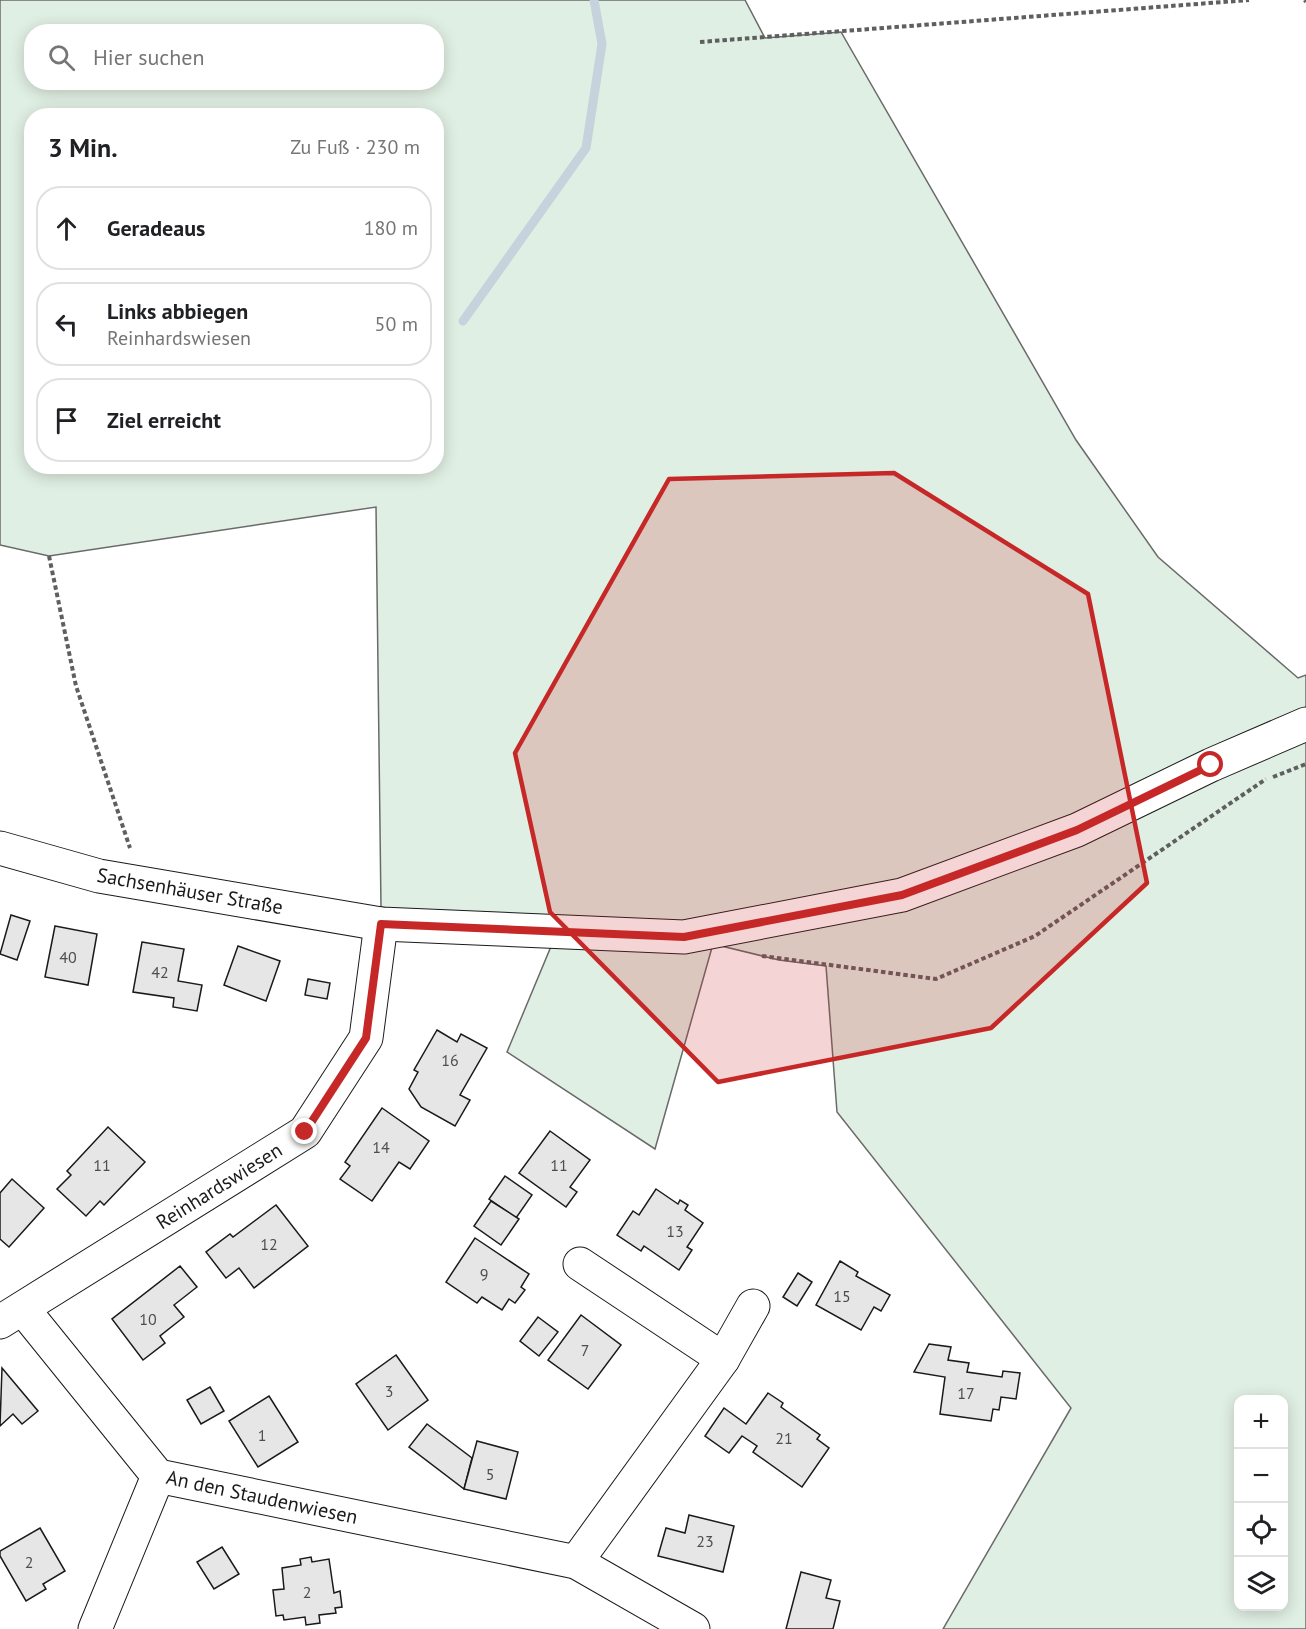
<!DOCTYPE html>
<html lang="de">
<meta charset="utf-8">
<style>
body{margin:0;font-family:"PT Sans",sans-serif;background:#f6f6f6;color:#202124}
.controls{position:absolute;right:18px;bottom:18px;display:grid;overflow:hidden;border-radius:12px;box-shadow:0 3px 15px #0003}
.controls button{width:54px;height:54px;display:grid;place-items:center;padding:0;border:0;border-bottom:2px solid #e0e0e0;background:#fff;color:#202124;font:30px sans-serif}
.stop{position:absolute;width:18px;height:18px;margin:-14px;border:4px solid #c62828;border-radius:50%;background:#fff}
.stop.end{background:#c62828;border-color:#fff;box-shadow:0 2px 6px #0008}
.list{margin:0;padding:0;list-style:none}
h2{display:flex;justify-content:space-between;align-items:center;height:78px;margin:0;padding:0 24px;font-size:26px}
h2 small{font-size:20px;font-weight:400;color:#757577}
.list li{display:grid;grid-template-columns:39px 1fr auto;gap:18px;align-items:center;box-sizing:border-box;height:84px;margin:0 12px 12px;padding:0 12px;border:2px solid #e0e0e0;border-radius:24px}
.list b{display:block;font-size:22px;white-space:nowrap}
.list p{margin:0;font-size:20px;white-space:nowrap;color:#757577}
.list em{font-size:20px;font-style:normal;color:#757577}
.icon{flex:none;width:33px;height:33px;fill:none;stroke:currentColor;stroke-width:2;stroke-linecap:round;stroke-linejoin:round}
.map{position:relative;flex:none;width:1306px;height:1629px;overflow:hidden}
.search{position:absolute;background:#fff;box-shadow:0 3px 15px #0003;left:24px;top:24px;width:420px;height:66px;display:flex;align-items:center;gap:15px;box-sizing:border-box;padding:0 21px;border-radius:24px;color:#757577;font-size:22px}
.panel{position:absolute;background:#fff;box-shadow:0 3px 15px #0003;left:24px;top:108px;width:420px;height:366px;border-radius:24px}
.map>svg:first-child{display:block}
</style>
<div class="map">
<svg width="1306" height="1629" viewBox="0 0 1306 1629">
<rect width="100%" height="100%" fill="#fff"/>
<path fill="#e0efe3" stroke="#6a6a6a" stroke-width="1.5" fill-rule="evenodd" d="M0,0h745l20,38 76,-6 235,408 82,117 140,121 8,-3v954h-363l128,-221 -234,-296 -11,-146 -47,-6 -66,-16 -58,205 -148,-97 50,-120 -176,-25 -5,-400 -327,49 -49,-11zM32,32h404v50h-404zM32,116h404v350h-404zM1238,1400h46v206h-46z"/>
<g fill="none" stroke-linecap="round" stroke-linejoin="round">
<path stroke="#c6d2dc" stroke-width="9" d="M463,321l123,-173 16,-104 -8,-44"/>
</g>
<g fill="#e6e6e6" stroke="#1a1a1a" stroke-width="1.5">
<path d="M11,915l19,6 -13,39 -17,-6z"/>
<path d="M55,926l42,8 -9,51 -43,-8z"/>
<path d="M142,942l42,7 -6,32 24,4 -5,26 -24,-4 1,-9 -41,-6z"/>
<path d="M238,946l42,15 -14,40 -42,-16z"/>
<path d="M308,979l22,4 -3,16 -22,-4z"/>
<path d="M437,1030l20,12 4,-8 26,14 -27,47 10,5 -15,26 -34,-19 -12,-18 9,-17 -4,-2z"/>
<path d="M382,1108l47,33 -19,28 -11,-7 -27,39 -32,-22 10,-13 -5,-4z"/>
<path d="M108,1127l37,35 -41,43 -4,-4 -14,15 -29,-27 14,-14 -4,-4z"/>
<path d="M550,1131l40,29 -20,27 7,5 -11,15 -47,-34z"/>
<path d="M505,1176l27,19 -16,23 -27,-19z"/>
<path d="M12,1179l32,29 -35,39 -9,-8v-46z"/>
<path d="M656,1189l22,15 2,-4 8,5 -3,5 18,13 -16,24 5,3 -13,20 -35,-24 -3,5 -24,-16 16,-24 6,4z"/>
<path d="M491,1201l28,18 -18,26 -27,-19z"/>
<path d="M276,1205l32,41 -54,42 -15,-20 -13,10 -20,-26 24,-18 3,3z"/>
<path d="M475,1238l54,36 -8,13 4,3 -10,13 -6,-4 -7,11 -20,-13 -5,6 -31,-21z"/>
<path d="M840,1261l18,11 -2,4 34,19 -9,16 -7,-4 -13,23 -45,-25z"/>
<path d="M180,1266l17,21 -23,18 10,12 -24,19 5,7 -22,17 -31,-41z"/>
<path d="M798,1273l14,9 -15,24 -14,-9z"/>
<path d="M581,1315l40,30 -33,44 -40,-29z"/>
<path d="M538,1317l20,15 -19,24 -19,-15z"/>
<path d="M929,1344l22,3 -3,13 21,3 -2,9 35,5 1,-6 17,2 -4,26 -15,-2 -2,13 -6,-1 -2,12 -51,-7 5,-37 -31,-5z"/>
<path d="M396,1355l32,45 -40,30 -32,-46z"/>
<path d="M2,1368l36,43 -16,13 -9,-10 -13,12z"/>
<path d="M210,1387l14,24 -23,13 -14,-24z"/>
<path d="M768,1393l15,10 -2,4 39,28 -3,4 12,9 -27,39 -49,-35 4,-6 -15,-10 -13,17 -24,-17 19,-28 22,16z"/>
<path d="M269,1396l29,46 -40,25 -29,-46z"/>
<path d="M427,1424l45,34 -8,31 -55,-42z"/>
<path d="M477,1441l41,11 -12,47 -42,-10z"/>
<path d="M689,1515l45,11 -11,46 -65,-16 8,-28 19,5z"/>
<path d="M40,1528l25,43 -22,13 3,5 -20,12 -26,-45v-5z"/>
<path d="M222,1547l17,27 -25,15 -17,-27z"/>
<path d="M311,1557l1,5 17,-3 5,34 6,-2 2,16 -7,1 1,5 -17,2 1,8 -14,2 -1,-8 -21,3 -1,-5 -7,1 -3,-26 11,-1 -2,-21 19,-3 -1,-6z"/>
<path d="M801,1572l30,8 -5,18 14,3 -7,28h-47z"/>
</g>
<g fill="none" stroke-linecap="round" stroke-linejoin="round">
<defs>
<g id="minor">
<path d="M0,848l99,28 282,48 303,13 218,-42 175,-65 134,-65 95,-41"/>
<path d="M580,1264l143,95"/>
<path d="M23,1309l135,167 418,86 117,67"/>
<path d="M0,1322l305,-190 61,-94 15,-114"/>
<path d="M576,1562l147,-203 30,-53"/>
<path d="M95,1629l63,-153"/>
</g>
</defs>
<use href="#minor" stroke="#1a1a1a" stroke-width="35"/>
<g stroke="#5f5f5f" stroke-width="4" stroke-dasharray="4.5 3" stroke-linecap="butt">
<path d="M1305,0l1,2"/>
<path d="M700,42l549,-42"/>
<path d="M49,556l27,130 54,162"/>
<path d="M1273,777l33,-13"/>
<path d="M762,956l174,23 99,-43 231,-157"/>
</g>
<use href="#minor" stroke="#fff" stroke-width="33"/>
</g>
<g fill="none" stroke-linecap="round" stroke-linejoin="round">
<path stroke="#c62828" stroke-width="8" d="M305,1132l61,-94 15,-114 303,13 218,-42 175,-65 134,-65"/>
</g>
<path fill="#c62828" fill-opacity="0.2" stroke="#c62828" stroke-width="4.5" stroke-linejoin="round" d="M894,473l194,121 59,289 -156,145 -273,54 -168,-170 -35,-159 154,-274z"/>
<g text-anchor="middle" dominant-baseline="central" stroke-width="4.5" stroke-linejoin="round" paint-order="stroke">
<g font-size="16" fill="#4d4d4d">
<text x="68" y="957">40</text>
<text x="160" y="972">42</text>
<text x="450" y="1060">16</text>
<text x="381" y="1147">14</text>
<text x="102" y="1165">11</text>
<text x="559" y="1165">11</text>
<text x="675" y="1231">13</text>
<text x="269" y="1244">12</text>
<text x="484" y="1274">9</text>
<text x="842" y="1296">15</text>
<text x="148" y="1319">10</text>
<text x="585" y="1350">7</text>
<text x="389" y="1391">3</text>
<text x="966" y="1393">17</text>
<text x="262" y="1435">1</text>
<text x="784" y="1438">21</text>
<text x="490" y="1474">5</text>
<text x="705" y="1541">23</text>
<text x="29" y="1562">2</text>
<text x="307" y="1592">2</text>
</g>
<g font-size="20" fill="#1a1a1a" stroke="#fff">
<text transform="translate(190 891) rotate(10)">Sachsenhäuser Straße</text>
<text transform="translate(219 1186) rotate(-32)">Reinhardswiesen</text>
<text transform="translate(262 1497) rotate(12)">An den Staudenwiesen</text>
</g>
</g>
</svg>
<div class="controls">
<button>+</button>
<button>−</button>
<button><svg class="icon" aria-label="locate" viewBox="0 0 24 24"><circle cx="12" cy="12" r="6"/><path d="M12 2v4M12 18v4M2 12h4M18 12h4"/></svg></button>
<button><svg class="icon" aria-label="layers" viewBox="0 0 24 24"><path d="M12 4l9 5-9 5-9-5zM3 14l9 5 9-5"/></svg></button>
</div>
<div class="stop" style="left:1211px;top:765px"></div>
<div class="stop end" style="left:305px;top:1132px"></div>
<div class="search"><svg class="icon" aria-label="search" viewBox="0 0 24 24"><circle cx="10" cy="10" r="6"/><path d="M15 15l6 6"/></svg>Hier suchen</div>
<section class="panel">
<h2>3 Min.<small>Zu Fuß · 230 m</small></h2>
<ul class="list">
<li><svg class="icon" aria-label="ahead" viewBox="0 0 24 24"><path d="M12 20V5M6 11l6-6 6 6"/></svg><div><b>Geradeaus</b></div><em>180 m</em></li>
<li><svg class="icon" aria-label="left" viewBox="0 0 24 24"><path d="M17 20v-9H6M10 6l-5 5 5 5"/></svg><div><b>Links abbiegen</b><p>Reinhardswiesen</p></div><em>50 m</em></li>
<li><svg class="icon" aria-label="arrive" viewBox="0 0 24 24"><path d="M6 21V4h12l-3 4 3 4H6"/></svg><div><b>Ziel erreicht</b></div></li>
</ul>
</section>
</div>
